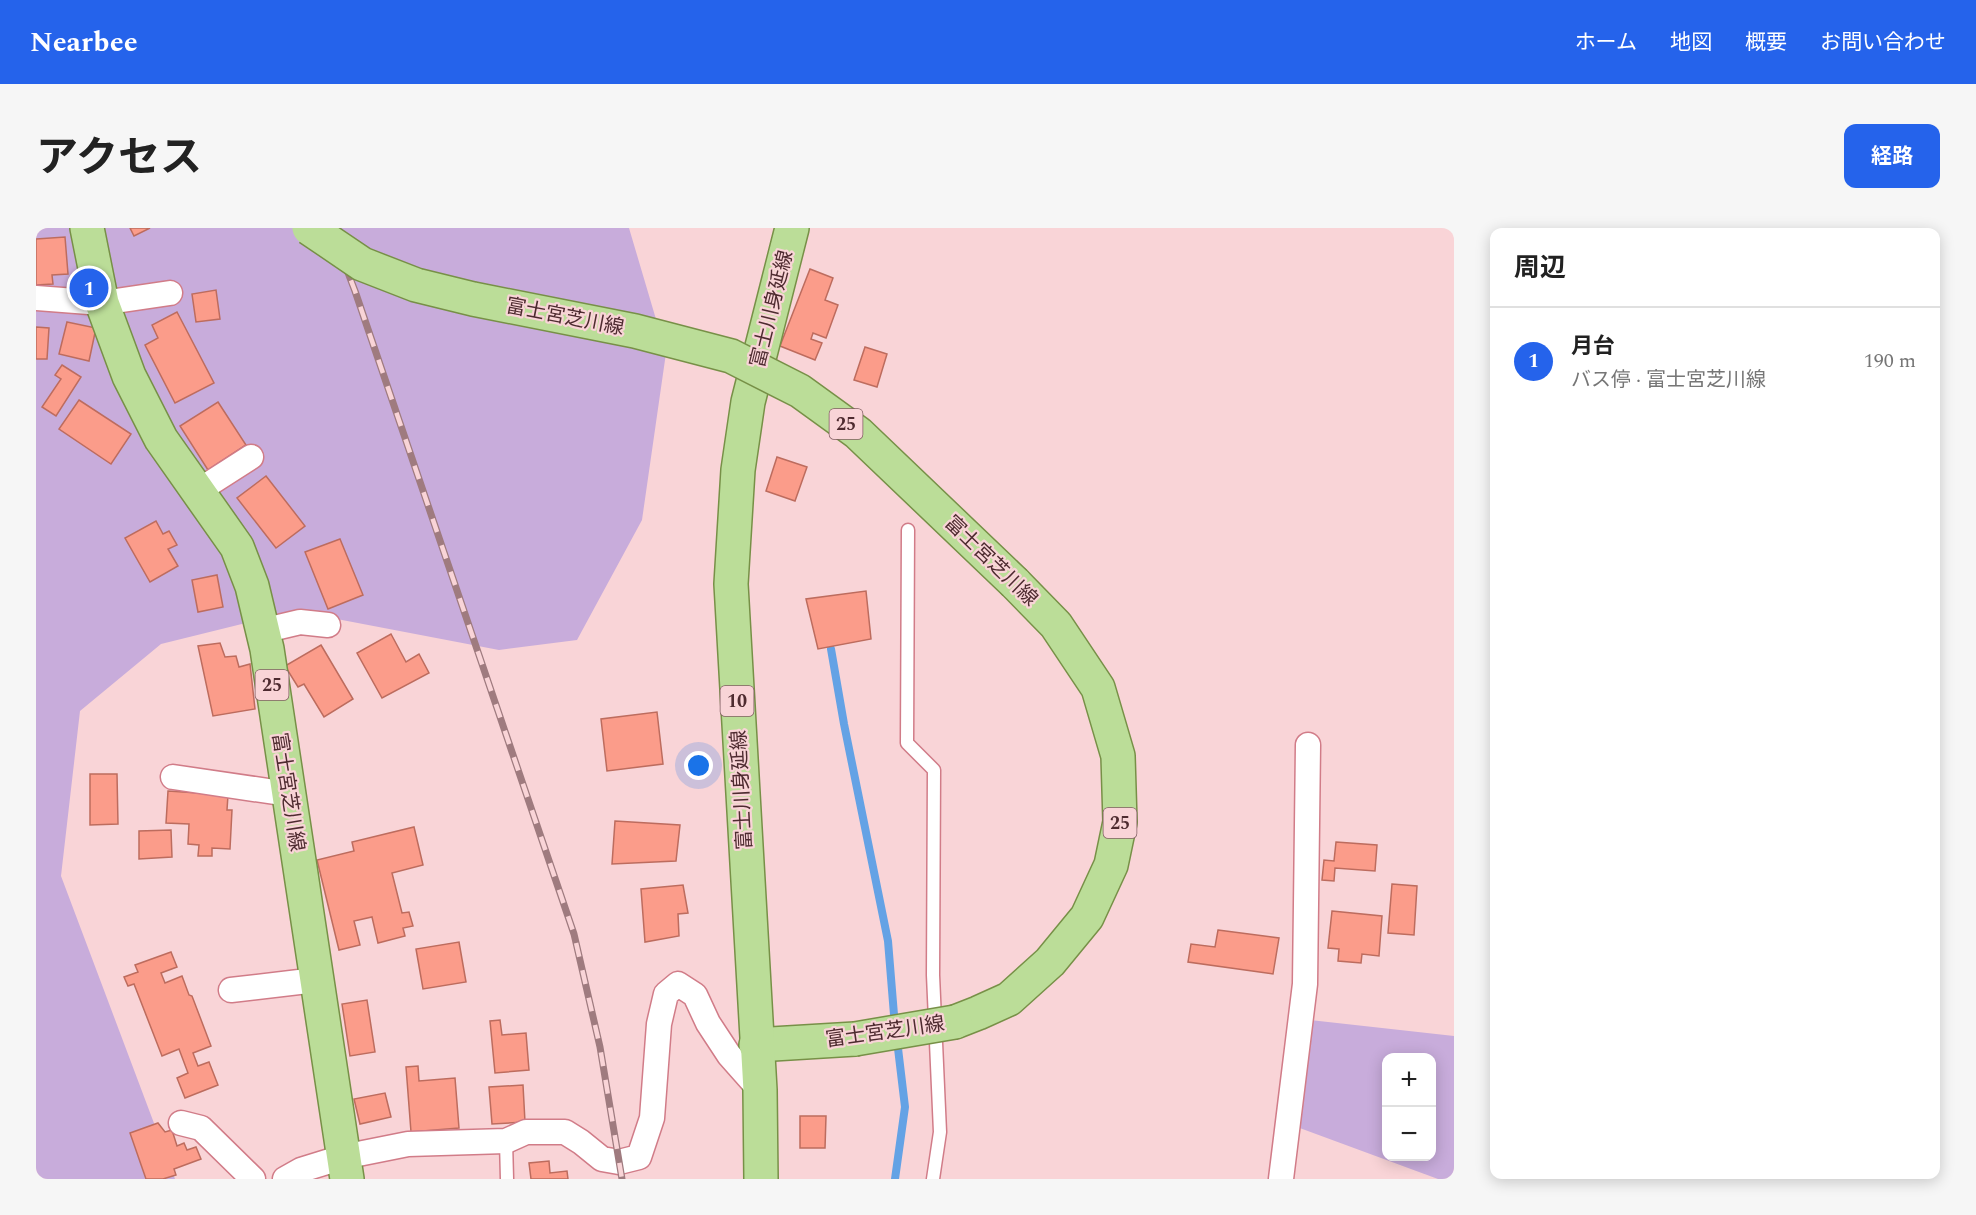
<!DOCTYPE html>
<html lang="ja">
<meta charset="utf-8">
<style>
body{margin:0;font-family:Spectral,"Noto Sans JP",serif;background:#f6f6f6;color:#222}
.controls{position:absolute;right:18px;bottom:18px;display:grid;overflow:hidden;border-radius:12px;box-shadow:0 3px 15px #0003}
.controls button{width:54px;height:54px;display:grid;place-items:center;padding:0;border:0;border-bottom:2px solid #e0e0e0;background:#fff;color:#222;font:30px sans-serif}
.you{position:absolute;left:663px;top:538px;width:21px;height:21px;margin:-15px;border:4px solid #fff;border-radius:50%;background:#1a73e8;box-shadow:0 0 0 9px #1a73e833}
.badge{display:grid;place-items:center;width:39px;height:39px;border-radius:50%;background:#2563eb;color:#fff;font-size:20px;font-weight:700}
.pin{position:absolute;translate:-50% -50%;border:3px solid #fff;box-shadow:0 2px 6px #0006}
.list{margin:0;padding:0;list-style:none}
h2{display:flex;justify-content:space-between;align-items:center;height:78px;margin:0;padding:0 24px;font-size:26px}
h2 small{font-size:20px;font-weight:400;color:#767676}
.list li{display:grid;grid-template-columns:39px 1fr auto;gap:18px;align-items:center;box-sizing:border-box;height:108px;padding:0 24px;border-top:2px solid #e0e0e0}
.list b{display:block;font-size:22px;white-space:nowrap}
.list p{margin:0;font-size:20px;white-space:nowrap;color:#767676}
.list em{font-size:20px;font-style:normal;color:#767676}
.map{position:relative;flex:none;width:1418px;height:951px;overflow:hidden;border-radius:12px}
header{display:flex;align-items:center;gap:36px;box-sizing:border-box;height:84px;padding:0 30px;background:#2563eb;color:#fff}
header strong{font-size:28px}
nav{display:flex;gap:33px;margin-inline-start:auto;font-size:21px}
.intro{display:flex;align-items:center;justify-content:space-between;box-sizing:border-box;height:144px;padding:0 36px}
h1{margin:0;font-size:42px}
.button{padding:15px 27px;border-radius:12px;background:#2563eb;color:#fff;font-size:21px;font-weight:700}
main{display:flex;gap:36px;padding:0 36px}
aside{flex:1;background:#fff;border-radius:12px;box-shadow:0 3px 15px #0003}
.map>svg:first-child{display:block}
</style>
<header>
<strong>Nearbee</strong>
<nav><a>ホーム</a><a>地図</a><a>概要</a><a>お問い合わせ</a></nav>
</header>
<div class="intro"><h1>アクセス</h1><a class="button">経路</a></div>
<main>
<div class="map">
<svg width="1418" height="951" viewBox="0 0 1418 951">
<rect width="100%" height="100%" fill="#f9d4d7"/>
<g fill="#c8acdb" fill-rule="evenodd">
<path d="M0,0h593l37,125 -24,167 -65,120 -78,10 -204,-39 -134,33 -81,67 -19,165 114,303h-139z"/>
<path d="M1274,792l144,16v143h-16l-141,-52zM1350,830h46v98h-46z"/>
</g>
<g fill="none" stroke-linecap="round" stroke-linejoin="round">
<g stroke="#64a2e5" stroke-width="8">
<path d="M795,421l13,75 44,217 7,86"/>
<path d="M859,951l10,-72 -8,-67"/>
</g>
</g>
<g fill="#fb9c8a" stroke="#bd6c5e" stroke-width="1.5">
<path d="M94,0h20l-16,8z"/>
<path d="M29,9l3,37 -16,1 1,9 -17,1v-46z"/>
<path d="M774,41l23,9 -8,22 13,5 -12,33 -13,-5 -2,6 11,4 -7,17 -35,-14z"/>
<path d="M180,62l4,29 -24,3 -4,-28z"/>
<path d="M141,84l37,71 -39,20 -30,-58 13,-7 -6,-13z"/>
<path d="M31,94l29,6 -7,33 -30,-7z"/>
<path d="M0,99l13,1 -2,31h-11z"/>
<path d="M829,119l22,7 -10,33 -23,-7z"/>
<path d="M26,137l19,12 -25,39 -14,-9 19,-28 -6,-4z"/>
<path d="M43,172l52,34 -20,30 -52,-35z"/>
<path d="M182,174l28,43 -38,25 -28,-44z"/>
<path d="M741,229l30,10 -12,34 -29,-10z"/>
<path d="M230,248l39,50 -29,22 -39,-50z"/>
<path d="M120,293l7,13 6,-3 8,14 -9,4 10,17 -28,16 -25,-44z"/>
<path d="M304,311l23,56 -35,14 -23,-57z"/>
<path d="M181,347l6,32 -25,5 -6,-32z"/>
<path d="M830,363l5,48 -53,10 -12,-50z"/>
<path d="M355,406l15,28 13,-8 10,19 -47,25 -25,-45z"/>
<path d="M184,415l5,14 11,-1 3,11 11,-3 5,45 -42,7 -15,-70z"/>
<path d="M285,417l32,54 -29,18 -20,-33 -6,3 -13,-21z"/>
<path d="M621,484l6,52 -56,7 -6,-52z"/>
<path d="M54,546h27l1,50 -28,1z"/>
<path d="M132,563l60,4 -1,15h5l-2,39 -18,-1v8h-14l1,-11 -11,-1 1,-20 -23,-1z"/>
<path d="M579,593l65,4 -4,36 -64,3z"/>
<path d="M378,599l9,38 -31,8 10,40 7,-1 4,14 -10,2 2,8 -27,7 -6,-26 -18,4 6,24 -21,5 -22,-90 37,-9 -2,-9z"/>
<path d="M135,602l1,27 -33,2v-28z"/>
<path d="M1300,614l41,3 -2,26 -40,-3 -1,13 -12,-1 2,-20 10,1z"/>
<path d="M1356,656l25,2 -3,49 -26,-2z"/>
<path d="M647,657l5,28 -10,1 1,22 -34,6 -4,-53z"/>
<path d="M1296,683l50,5 -3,40 -17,-2 -1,9 -23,-2 1,-12 -11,-1z"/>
<path d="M1182,702l61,8 -6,36 -85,-12 3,-18 24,3z"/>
<path d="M423,714l7,40 -43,7 -7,-40z"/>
<path d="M135,724l6,15 -16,6 4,10 17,-7 7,19 3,1 19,50 -18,7 5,13 11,-4 9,23 -33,13 -8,-20 11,-5 -9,-24 -17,7 -28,-72 -6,2 -4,-9 14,-5 -3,-7z"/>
<path d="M331,772l8,52 -25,4 -8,-52z"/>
<path d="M464,792l2,15 24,-2 3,37 -34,3 -5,-52z"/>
<path d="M382,838l1,15 36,-3 4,50 -48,4 -5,-65z"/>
<path d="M487,857l2,37 -33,2 -3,-37z"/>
<path d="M349,865l6,24 -31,7 -6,-25z"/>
<path d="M764,888h26l-1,32h-25z"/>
<path d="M122,895l7,9 7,-2 5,16 7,-3 3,7 9,-3 5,12 -27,10 2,6 -13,4h-17l-16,-46z"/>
<path d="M513,933l1,12 17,-2 1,8h-37l-2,-16z"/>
</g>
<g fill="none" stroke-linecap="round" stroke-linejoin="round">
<defs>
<g id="service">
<path d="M872,302l-1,213 27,27 -1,205 7,157 -7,47"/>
<path d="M470,913l1,38"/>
</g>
<g id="minor">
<path d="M0,70l66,5 68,-10"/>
<path d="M162,263l53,-34"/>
<path d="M226,403l38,-9 28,3"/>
<path d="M137,549l115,17"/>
<path d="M195,762l85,-10"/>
<path d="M145,895l20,5 52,51"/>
<path d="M249,951l16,-9 42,-13 65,-13 98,-3 20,-9h39l16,10 21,17 17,3 20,-5 13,-39 7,-94 7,-30 12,-10 17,11 13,28 21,32 31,35"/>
<path d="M1245,951l24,-195 3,-239"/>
</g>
<g id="primary">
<path d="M51,0l15,75 27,73 32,63 76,108 15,39 15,63 80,530"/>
<path d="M919,794l23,-9 31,-14 41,-37 37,-45 24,-52 9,-43 -2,-66 -20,-68 -42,-63 -41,-42"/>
<path d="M720,817l99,-6"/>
<path d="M725,951l-1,-89 -29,-506 7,-114 10,-68 44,-174"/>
</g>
</defs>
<use href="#service" stroke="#d17c88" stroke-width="15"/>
<use href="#minor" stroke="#d17c88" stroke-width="27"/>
<use href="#primary" stroke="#779047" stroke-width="36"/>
<use href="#service" stroke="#fff" stroke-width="12"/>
<use href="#minor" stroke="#fff" stroke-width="24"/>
<use href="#primary" stroke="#bbdd98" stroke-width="33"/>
<defs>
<path id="rail" d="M295,0l24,63 219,643 26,113 22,132"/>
</defs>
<use href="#rail" stroke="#9f7b7f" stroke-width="7"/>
<use href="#rail" stroke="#f9d4d7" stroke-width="4.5" stroke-dasharray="14" stroke-linecap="butt"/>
<defs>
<g id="primary-bridge">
<path d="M273,0l53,36 54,21 57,14 162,32 96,25 69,35 58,42 157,150"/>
<path d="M819,811l100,-17"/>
</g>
</defs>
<use href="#primary-bridge" stroke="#779047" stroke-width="36" stroke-linecap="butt"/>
<use href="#primary-bridge" stroke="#bbdd98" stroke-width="33"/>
</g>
<g text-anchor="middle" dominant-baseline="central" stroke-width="4.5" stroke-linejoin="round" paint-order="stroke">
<g fill="#f9d4d7" stroke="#815e62" stroke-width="1.5">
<rect x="793.5" y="181" width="33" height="30" rx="4.5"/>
<rect x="219.5" y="442" width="33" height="30" rx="4.5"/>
<rect x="684.5" y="458" width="33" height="30" rx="4.5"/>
<rect x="1067.5" y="580" width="33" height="30" rx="4.5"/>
</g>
<g font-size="18" font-weight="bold" fill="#4e2b30">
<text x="810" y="196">25</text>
<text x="236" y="457">25</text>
<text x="701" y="473">10</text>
<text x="1084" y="595">25</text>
</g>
<g font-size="20" fill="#4e2b30" stroke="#f9d4d7">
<text transform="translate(736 81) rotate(-76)">富士川身延線</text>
<text transform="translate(529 89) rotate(11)">富士宮芝川線</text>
<text transform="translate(955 333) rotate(44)">富士宮芝川線</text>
<text transform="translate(706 562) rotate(-93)">富士川身延線</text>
<text transform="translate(252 564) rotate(81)">富士宮芝川線</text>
<text transform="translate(849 804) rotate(-8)">富士宮芝川線</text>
</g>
</g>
</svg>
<div class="controls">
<button>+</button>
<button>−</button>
</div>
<div class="you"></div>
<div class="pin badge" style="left:53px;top:60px">1</div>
</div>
<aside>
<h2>周辺<small></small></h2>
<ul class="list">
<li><span class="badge">1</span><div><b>月台</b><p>バス停 · 富士宮芝川線</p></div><em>190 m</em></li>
</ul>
</aside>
</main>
